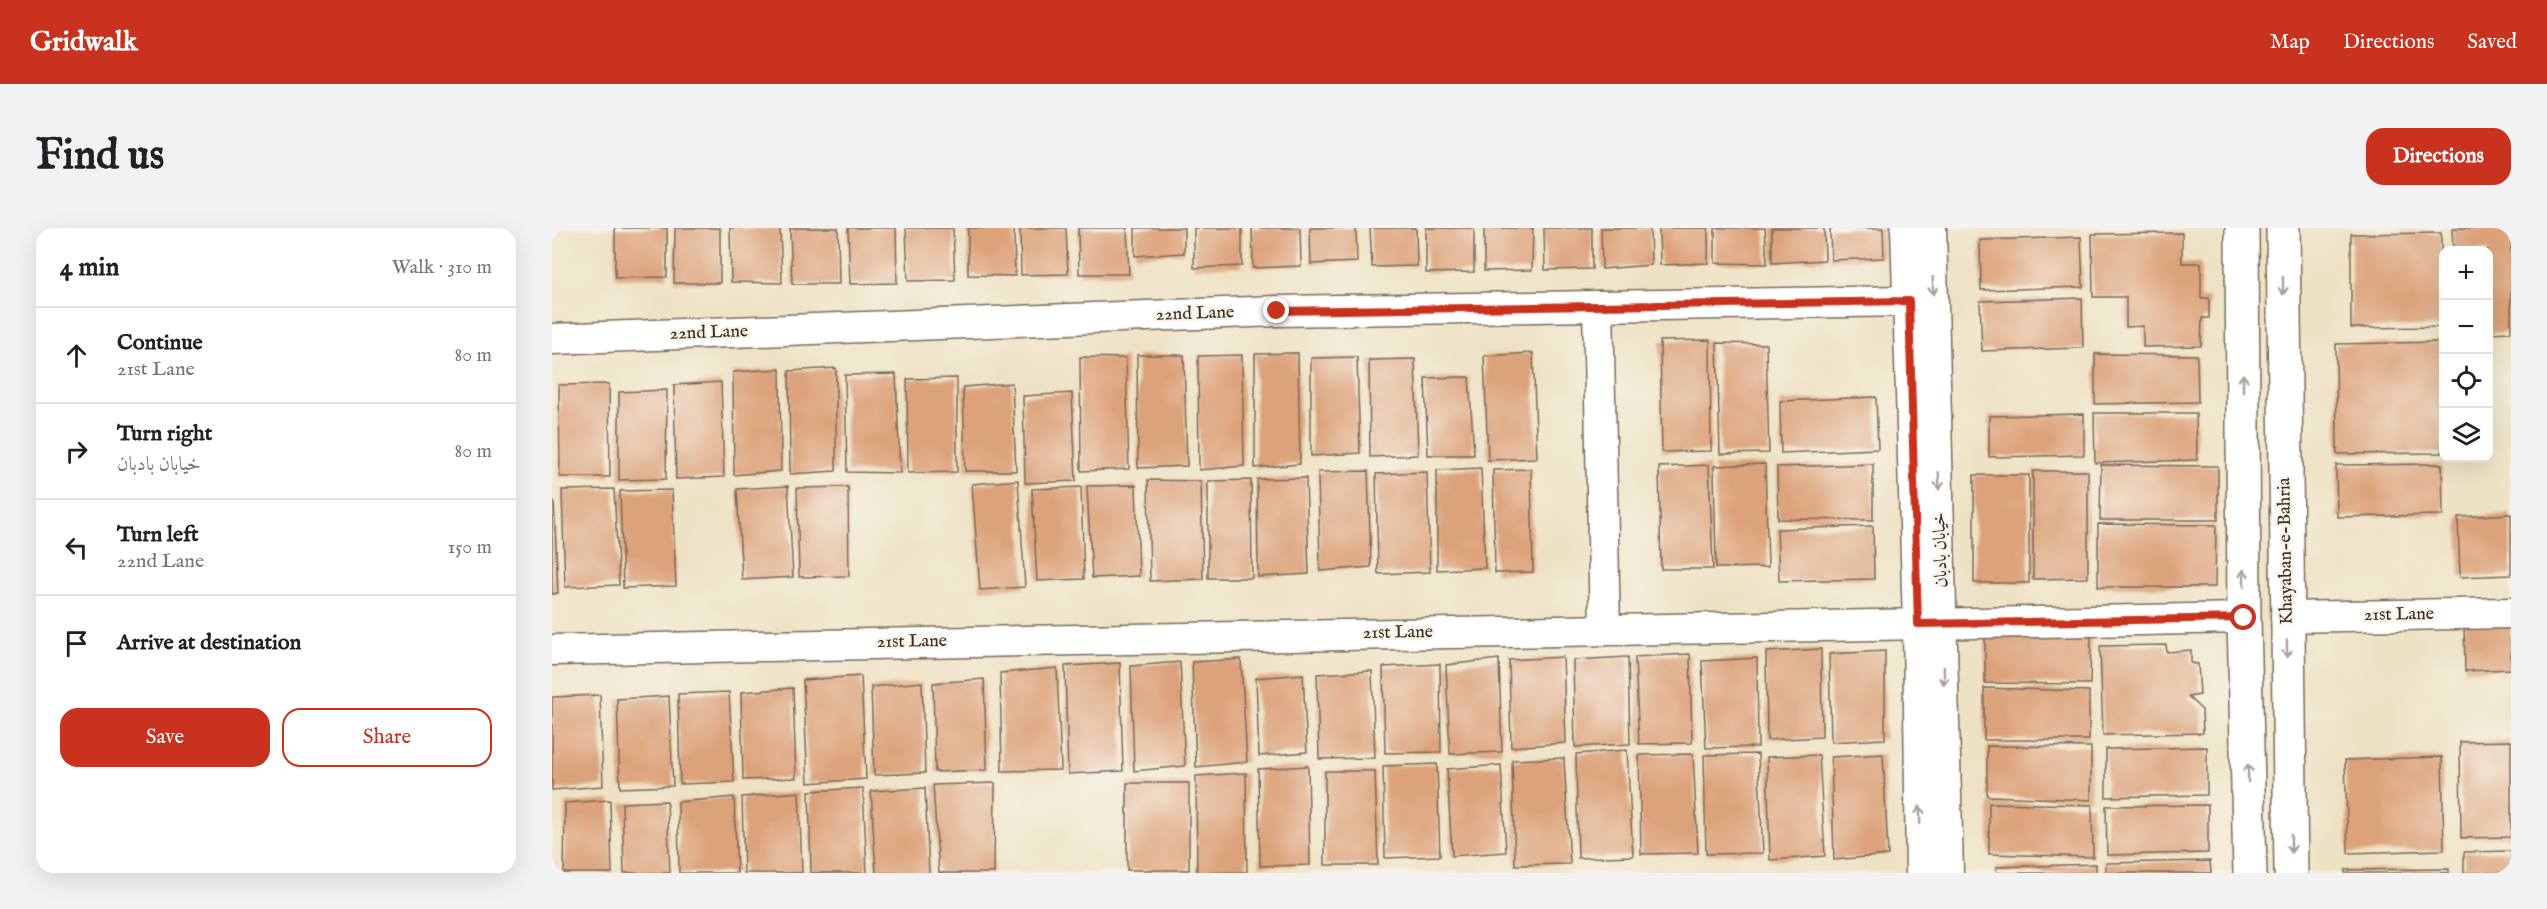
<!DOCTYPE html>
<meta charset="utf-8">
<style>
body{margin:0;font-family:"IM FELL English",Amiri,serif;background:#f2f2f2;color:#202124}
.controls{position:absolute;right:18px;top:18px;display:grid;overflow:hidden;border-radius:12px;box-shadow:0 6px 24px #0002}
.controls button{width:54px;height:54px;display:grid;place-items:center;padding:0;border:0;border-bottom:2px solid #e0e0e0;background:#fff;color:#202124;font:30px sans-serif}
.stop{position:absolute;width:18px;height:18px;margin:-14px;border:4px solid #c8321e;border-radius:50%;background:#fff}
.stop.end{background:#c8321e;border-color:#fff;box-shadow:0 2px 6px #0008}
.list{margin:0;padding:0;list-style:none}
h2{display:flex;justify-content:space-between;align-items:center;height:78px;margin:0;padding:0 24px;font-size:26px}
h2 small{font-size:20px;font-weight:400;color:#757577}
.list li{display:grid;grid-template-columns:39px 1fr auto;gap:18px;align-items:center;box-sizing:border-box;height:96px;padding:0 24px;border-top:2px solid #e0e0e0}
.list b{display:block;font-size:22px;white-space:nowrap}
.list p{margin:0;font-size:20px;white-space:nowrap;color:#757577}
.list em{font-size:20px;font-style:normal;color:#757577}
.actions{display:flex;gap:12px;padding:18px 24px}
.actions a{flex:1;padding:14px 0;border:2px solid #c8321e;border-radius:18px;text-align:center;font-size:21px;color:#c8321e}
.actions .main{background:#c8321e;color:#fff}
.icon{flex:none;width:33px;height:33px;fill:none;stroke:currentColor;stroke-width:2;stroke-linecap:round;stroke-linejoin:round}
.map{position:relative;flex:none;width:1959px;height:645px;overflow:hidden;border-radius:18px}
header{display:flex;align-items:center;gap:36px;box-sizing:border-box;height:84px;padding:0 30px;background:#c8321e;color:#fff}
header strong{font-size:28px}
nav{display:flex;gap:33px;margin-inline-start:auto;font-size:21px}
.intro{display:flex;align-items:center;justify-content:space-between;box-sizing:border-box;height:144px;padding:0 36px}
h1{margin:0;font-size:42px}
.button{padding:15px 27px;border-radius:18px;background:#c8321e;color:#fff;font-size:21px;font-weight:700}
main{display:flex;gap:36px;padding:0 36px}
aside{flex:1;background:#fff;border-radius:18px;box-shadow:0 6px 24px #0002}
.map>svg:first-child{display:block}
</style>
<header>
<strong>Gridwalk</strong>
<nav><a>Map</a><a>Directions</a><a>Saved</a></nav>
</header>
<div class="intro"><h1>Find us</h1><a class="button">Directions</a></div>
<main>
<aside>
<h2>4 min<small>Walk · 310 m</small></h2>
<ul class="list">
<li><svg class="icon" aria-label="ahead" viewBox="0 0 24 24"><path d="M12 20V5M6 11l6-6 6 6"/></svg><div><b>Continue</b><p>21st Lane</p></div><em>80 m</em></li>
<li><svg class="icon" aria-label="right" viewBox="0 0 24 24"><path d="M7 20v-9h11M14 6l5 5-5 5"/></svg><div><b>Turn right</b><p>خیابان بادبان</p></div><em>80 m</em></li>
<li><svg class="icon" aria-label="left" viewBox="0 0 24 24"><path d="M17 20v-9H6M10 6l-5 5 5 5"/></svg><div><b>Turn left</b><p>22nd Lane</p></div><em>150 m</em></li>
<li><svg class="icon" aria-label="arrive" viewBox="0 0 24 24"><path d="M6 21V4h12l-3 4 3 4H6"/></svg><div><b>Arrive at destination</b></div></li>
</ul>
<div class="actions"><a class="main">Save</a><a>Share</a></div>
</aside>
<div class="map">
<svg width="1959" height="645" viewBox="0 0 1959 645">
<rect width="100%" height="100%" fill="#f7f3e8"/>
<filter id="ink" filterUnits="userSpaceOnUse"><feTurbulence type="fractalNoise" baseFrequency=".0167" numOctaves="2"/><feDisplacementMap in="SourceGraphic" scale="12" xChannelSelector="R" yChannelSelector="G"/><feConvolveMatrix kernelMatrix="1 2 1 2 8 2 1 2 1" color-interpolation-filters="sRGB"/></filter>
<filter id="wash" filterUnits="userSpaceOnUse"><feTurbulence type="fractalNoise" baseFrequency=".008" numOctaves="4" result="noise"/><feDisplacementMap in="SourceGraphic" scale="24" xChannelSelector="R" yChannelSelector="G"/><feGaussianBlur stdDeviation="1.35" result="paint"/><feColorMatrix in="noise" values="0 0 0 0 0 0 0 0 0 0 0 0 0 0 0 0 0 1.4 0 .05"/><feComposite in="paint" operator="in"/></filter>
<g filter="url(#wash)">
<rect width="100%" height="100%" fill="#eee2c4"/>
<g id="blocks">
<g fill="#dca279">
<path d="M63,0h52v49l-52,1z"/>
<path d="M123,0h45v55h-46z"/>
<path d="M178,0h50l2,55 -51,-1z"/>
<path d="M238,0h48l1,56h-47z"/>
<path d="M296,0h48l1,55 -47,1z"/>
<path d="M354,0h47l2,52 -47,1z"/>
<path d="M416,0h46l1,48 -47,-1z"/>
<path d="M468,0h46l2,46 -47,1z"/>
<path d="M526,0h49l2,46h-50z"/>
<path d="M583,0h49v25l-49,3z"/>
<path d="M642,0h48v38l-48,2z"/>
<path d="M700,0h48l1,38 -48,2z"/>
<path d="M758,0h46l1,34 -46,2z"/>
<path d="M818,0h46l1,38 -45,1z"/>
<path d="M874,0h48v44l-48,1z"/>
<path d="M932,0h49l-1,42 -48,1z"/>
<path d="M992,0h48v41l-47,1z"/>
<path d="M1049,0h49l1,37 -49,4z"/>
<path d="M1107,0h49v35l-48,2z"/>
<path d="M1163,0h50l2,36 -52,-1z"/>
<path d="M1220,0h52l1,32 -53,3z"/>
<path d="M1278,0h53l1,30 -53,2z"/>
<path d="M1900,0h59v104l-23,1v-83h-35z"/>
<path d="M1630,5v30h19v35h8v20h-7l-1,28 -58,1v-21l-17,1v-30h-33l-1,-63z"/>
<path d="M1889,5v94l-90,1v-94z"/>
<path d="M1529,9l2,50 -102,3 -1,-50z"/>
<path d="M1530,70l1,50 -101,3 -2,-50z"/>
<path d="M1158,112l1,111 -49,1 -2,-111z"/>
<path d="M1889,114l1,111 -105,1 -1,-110z"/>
<path d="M1165,115l49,1 3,109 -49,1z"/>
<path d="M746,125l2,111 -45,4v-114z"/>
<path d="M981,125l4,105 -49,2 -4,-104z"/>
<path d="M1543,126l102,1 1,47 -103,2z"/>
<path d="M585,127h47l3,111 -49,2z"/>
<path d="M690,127l2,111 -45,4 -1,-114z"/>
<path d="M528,129l46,1 3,111 -48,2z"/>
<path d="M805,129l3,96 -49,3v-98z"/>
<path d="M863,131l3,96 -48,2 -1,-97z"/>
<path d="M284,140v103l-46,3 -1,-103z"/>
<path d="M228,141l1,102 -47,4 -1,-103z"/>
<path d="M344,146l4,99 -53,-1 -2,-97z"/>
<path d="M917,149l5,78h-46l-3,-77z"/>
<path d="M405,150v94l-49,1 -1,-94z"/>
<path d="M169,154l3,95 -48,2 -2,-94z"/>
<path d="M460,155l4,88h-51l-2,-84z"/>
<path d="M57,156l1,93h-50l-1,-92z"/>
<path d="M115,162l-1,89 -47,1v-88z"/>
<path d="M520,165l4,88 -51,2 -2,-87z"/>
<path d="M1324,169l2,52 -97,4 -1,-52z"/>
<path d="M1542,185h102l1,47 -102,3z"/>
<path d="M1532,186v41l-95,2v-41z"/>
<path d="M1213,236l3,103 -52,1 -2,-102z"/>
<path d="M1321,236v56l-95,-1 -1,-52z"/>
<path d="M1890,236l1,51 -106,2 -1,-52z"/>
<path d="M1157,237l4,104h-52l-2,-102z"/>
<path d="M1549,237l117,1v54h-118z"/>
<path d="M929,240l4,100 -48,2v-100z"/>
<path d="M979,241l2,103 -38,1 -2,-103z"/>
<path d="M816,243l3,96 -51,4 -2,-99z"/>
<path d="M1481,243h55v107l-55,1z"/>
<path d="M875,244l3,100 -52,2 -2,-100z"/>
<rect x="1422" y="247" width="55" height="108"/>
<path d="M754,250l3,96 -51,3 -1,-98z"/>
<path d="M466,252l7,107 -45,3 -8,-106z"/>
<path d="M596,252l53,1 2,98 -53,2z"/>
<path d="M699,252l1,98h-44v-97z"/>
<path d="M584,257l3,91 -47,2 -5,-92z"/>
<path d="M236,258l5,91 -51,3 -5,-91z"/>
<path d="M296,259l1,89 -50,1 -2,-89z"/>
<path d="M529,259l3,92 -47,2 -5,-92z"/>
<path d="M62,261l5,96 -54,2 -3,-97z"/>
<path d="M120,262l4,96 -53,2 -3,-97z"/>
<path d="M0,273h2l4,92 -6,1z"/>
<path d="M1959,286v61l-51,2 -2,-60z"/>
<path d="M1546,296l118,1 -1,62h-117z"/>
<path d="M1321,298l1,53 -95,2 -2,-52z"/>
<path d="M1959,393v48l-46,2 -1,-49z"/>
<path d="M1433,403l106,3 -1,50 -105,-1z"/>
<path d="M1614,417l1,7 24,-2v13l7,1 2,31 -12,2 14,13 1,23 -100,2 -3,-89z"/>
<path d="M1269,421l1,88 -55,3 -1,-88z"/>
<path d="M1333,423v88l-54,3 -2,-88z"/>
<path d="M1138,426l2,89 -53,1 -4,-87z"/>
<path d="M1011,429l3,86 -55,4 -2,-87z"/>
<path d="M1076,429l2,87 -55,3 -2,-87z"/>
<path d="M1205,430l1,89 -52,1 -4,-87z"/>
<path d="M689,431l6,103 -51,5 -4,-105z"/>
<path d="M947,431l3,93 -52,2 -4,-89z"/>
<path d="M628,434l5,104 -51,5 -3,-105z"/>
<path d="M568,435l3,108 -55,3 -3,-108z"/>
<path d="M888,436l1,88 -56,1 -2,-86z"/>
<path d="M505,440l4,102 -59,1 -2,-98z"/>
<path d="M820,443l3,87 -56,1 -2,-85z"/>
<path d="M751,446l4,78 -48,4 -3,-78z"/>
<path d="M309,448l5,103 -58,4 -5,-103z"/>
<path d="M432,451l3,91 -52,2 -2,-89z"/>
<path d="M370,454l3,91 -51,2 -3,-88z"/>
<path d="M241,460l3,90 -53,2 -2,-88z"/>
<path d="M1432,460l105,3v49h-105z"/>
<path d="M177,464l5,90 -54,2 -2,-90z"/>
<path d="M48,467l3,91 -51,4v-93z"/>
<path d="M117,468l4,90 -53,2 -3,-89z"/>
<path d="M1959,513v96l-50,1 -1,-96z"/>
<path d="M1435,518l104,1v53l-104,-4z"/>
<path d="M1655,519v48l-101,2v-48z"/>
<path d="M1075,522l6,106 -55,2 -2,-104z"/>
<path d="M1141,526l5,99 -57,1 -2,-99z"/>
<path d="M1206,526l5,99 -57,1 -2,-99z"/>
<path d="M1331,526l5,101 -54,5 -3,-103z"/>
<path d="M1267,527l6,101 -55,4 -3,-103z"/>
<path d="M1890,529l2,93 -96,3 -3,-93z"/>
<path d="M1012,530l6,106 -55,1 -3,-105z"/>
<path d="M885,536l3,92 -55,2 -2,-92z"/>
<path d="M949,537l5,87 -54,4 -5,-87z"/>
<path d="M756,538l2,99 -50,1 -2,-97z"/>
<path d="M773,543h50l3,94h-53z"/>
<path d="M694,545l1,99 -50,1 -1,-97z"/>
<path d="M443,555l-1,90h-55l-6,-88z"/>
<rect x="575" y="555" width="62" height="87"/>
<path d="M311,560l4,85h-56l-2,-82z"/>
<path d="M373,560l4,85h-53l-5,-82z"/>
<path d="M247,564l3,81h-58l-2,-76z"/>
<path d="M182,569l3,76h-58l-1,-71z"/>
<path d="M58,572l2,73h-48l1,-70z"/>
<path d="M115,573l3,72h-46l-2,-70z"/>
<path d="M1437,575l103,2 1,52 -104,-3z"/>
<path d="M1656,577v48l-101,2 -1,-49z"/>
<path d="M1959,623v22h-47v-21z"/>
<path d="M1658,633l1,12h-105v-10z"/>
<path d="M1544,636v9h-99l-1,-6z"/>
<path d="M1897,641v4h-104v-3z"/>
</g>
</g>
</g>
<g filter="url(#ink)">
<use href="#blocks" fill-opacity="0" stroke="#7a6a58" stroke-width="1.5"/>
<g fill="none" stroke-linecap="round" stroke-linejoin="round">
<defs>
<g id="minor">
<path d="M1354,0l12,396 3,249"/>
<path d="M1379,0l17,645"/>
<path d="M1046,78l7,323"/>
<path d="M0,111l725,-28 632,-10"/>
<path d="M1734,389l225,-4"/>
<path d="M0,422l1692,-32"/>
</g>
<g id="major">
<path d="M1690,0l2,390 6,255"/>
<path d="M1731,0l8,645"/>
</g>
</defs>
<use href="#minor" stroke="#7a6a58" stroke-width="33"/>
<use href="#major" stroke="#7a6a58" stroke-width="36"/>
<use href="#minor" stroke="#fff" stroke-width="30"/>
<use href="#major" stroke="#fff" stroke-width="33"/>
</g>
<defs><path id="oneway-shaft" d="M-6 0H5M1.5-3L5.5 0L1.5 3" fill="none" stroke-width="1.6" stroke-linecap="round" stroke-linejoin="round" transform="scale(1.5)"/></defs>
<g stroke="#a79f9a">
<use href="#oneway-shaft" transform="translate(1381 58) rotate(88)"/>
<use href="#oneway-shaft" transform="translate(1731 58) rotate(89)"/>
<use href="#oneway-shaft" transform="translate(1691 155) rotate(-90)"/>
<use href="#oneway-shaft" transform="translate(1387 253) rotate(88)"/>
<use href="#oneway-shaft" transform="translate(1692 350) rotate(-90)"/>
<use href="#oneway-shaft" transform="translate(1735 421) rotate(89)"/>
<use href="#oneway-shaft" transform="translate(1392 448) rotate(89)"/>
<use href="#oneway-shaft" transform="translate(1696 545) rotate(-91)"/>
<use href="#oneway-shaft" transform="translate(1368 587) rotate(-91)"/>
<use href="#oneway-shaft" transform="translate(1739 616) rotate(89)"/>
</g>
</g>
<g fill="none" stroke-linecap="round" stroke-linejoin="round" filter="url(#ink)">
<path stroke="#c8321e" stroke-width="8" d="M725,83l632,-10 9,323 326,-6"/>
</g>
<g text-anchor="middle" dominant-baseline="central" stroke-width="4.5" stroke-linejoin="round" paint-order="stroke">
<g font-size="18" fill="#3b2a1e" stroke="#f7f3e8">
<text transform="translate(643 86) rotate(-2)">22nd Lane</text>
<text transform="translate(157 105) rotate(-2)">22nd Lane</text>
<text transform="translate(1389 322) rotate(-92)">خیابان بادبان</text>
<text transform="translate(1734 323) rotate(-91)">Khayaban-e-Bahria</text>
<text transform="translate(1847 387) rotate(-1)">21st Lane</text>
<text transform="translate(846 405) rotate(-1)">21st Lane</text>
<text transform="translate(360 414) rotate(-1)">21st Lane</text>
</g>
</g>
</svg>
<div class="controls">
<button>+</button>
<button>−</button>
<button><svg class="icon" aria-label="locate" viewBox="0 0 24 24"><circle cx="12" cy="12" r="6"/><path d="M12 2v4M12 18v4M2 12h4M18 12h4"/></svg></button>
<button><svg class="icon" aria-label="layers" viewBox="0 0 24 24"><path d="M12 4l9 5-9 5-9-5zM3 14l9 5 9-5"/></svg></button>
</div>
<div class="stop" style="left:1692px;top:390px"></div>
<div class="stop end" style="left:725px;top:83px"></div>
</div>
</main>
